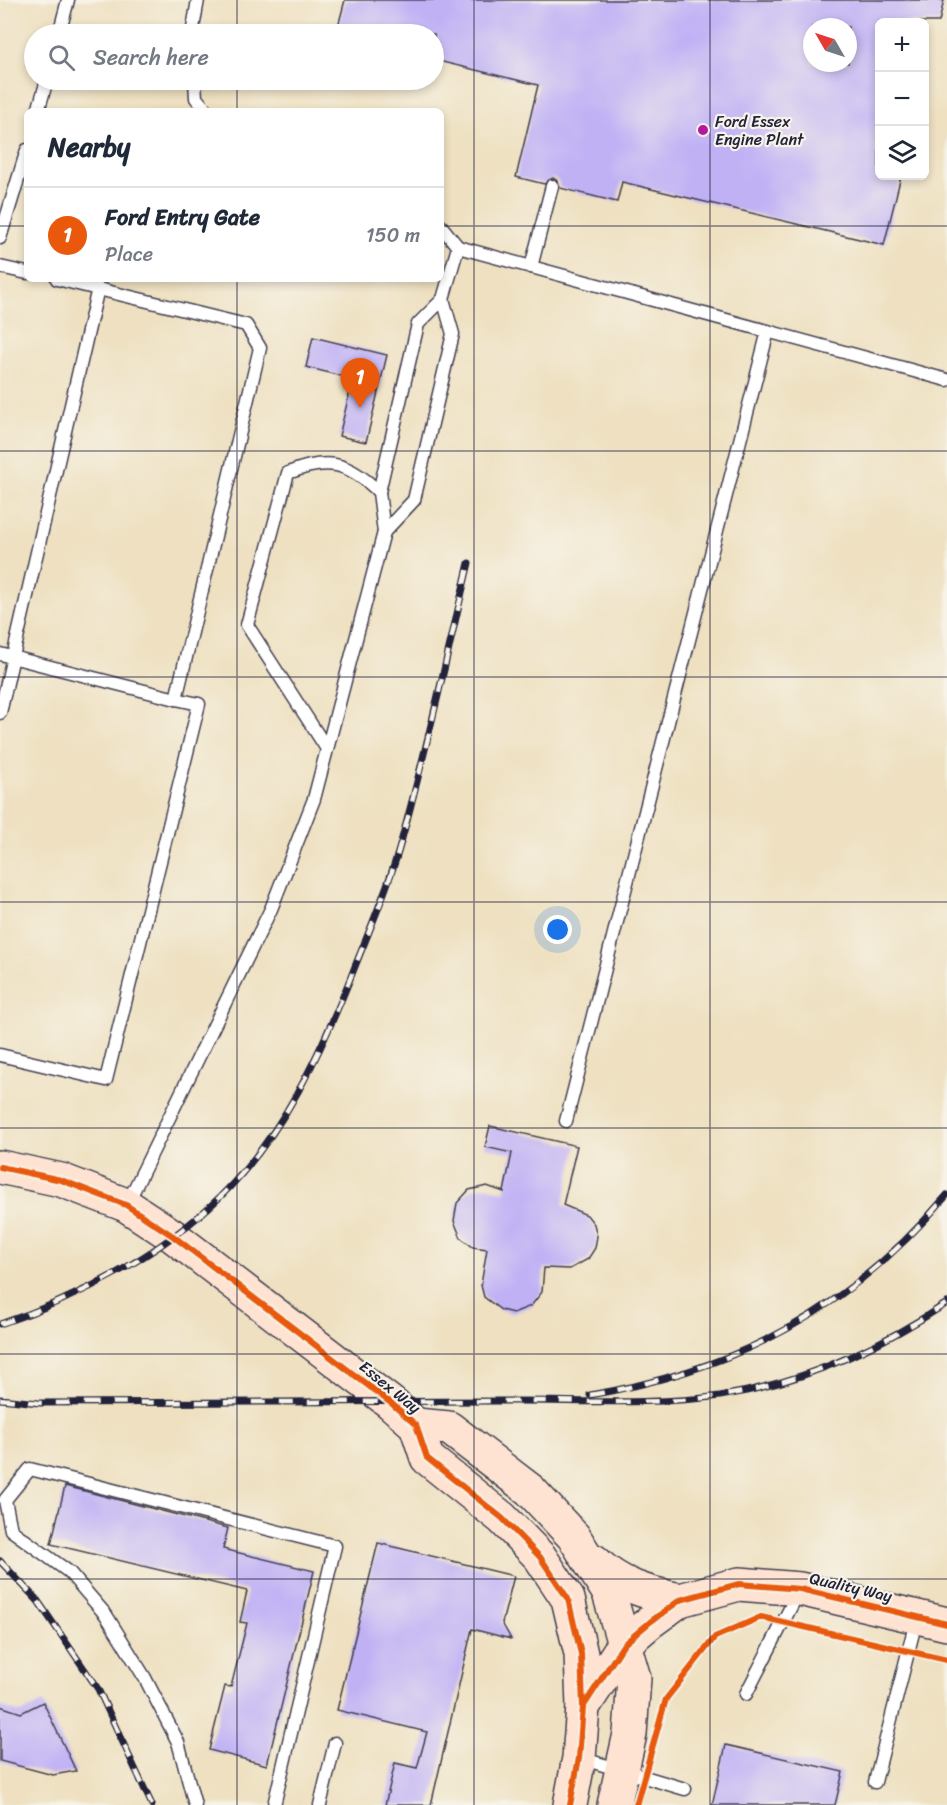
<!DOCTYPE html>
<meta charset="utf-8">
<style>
body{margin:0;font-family:Sriracha,sans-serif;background:#f6f6f7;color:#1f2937}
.controls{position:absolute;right:18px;top:18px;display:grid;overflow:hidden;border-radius:9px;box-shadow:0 3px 9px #0003}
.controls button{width:54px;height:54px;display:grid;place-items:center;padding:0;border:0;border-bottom:2px solid #e0e1e3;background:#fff;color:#1f2937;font:30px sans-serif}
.compass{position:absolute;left:803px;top:18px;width:54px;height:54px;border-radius:50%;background:#fff;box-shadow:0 3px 9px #0003;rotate:309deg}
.you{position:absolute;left:558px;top:930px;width:21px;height:21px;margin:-15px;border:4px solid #fff;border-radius:50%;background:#1a73e8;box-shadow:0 0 0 9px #1a73e833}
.badge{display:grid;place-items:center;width:39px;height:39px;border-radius:50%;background:#ea580c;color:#fff;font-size:20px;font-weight:700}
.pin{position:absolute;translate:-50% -50px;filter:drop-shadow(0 2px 3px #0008)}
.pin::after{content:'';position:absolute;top:32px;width:21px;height:18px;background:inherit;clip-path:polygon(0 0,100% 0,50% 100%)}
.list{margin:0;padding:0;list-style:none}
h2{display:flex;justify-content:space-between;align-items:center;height:78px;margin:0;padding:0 24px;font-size:26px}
h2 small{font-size:20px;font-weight:400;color:#747a83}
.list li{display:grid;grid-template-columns:39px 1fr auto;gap:18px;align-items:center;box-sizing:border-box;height:96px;padding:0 24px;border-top:2px solid #e0e1e3}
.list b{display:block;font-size:22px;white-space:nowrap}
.list p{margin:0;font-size:20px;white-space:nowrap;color:#747a83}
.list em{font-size:20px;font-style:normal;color:#747a83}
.icon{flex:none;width:33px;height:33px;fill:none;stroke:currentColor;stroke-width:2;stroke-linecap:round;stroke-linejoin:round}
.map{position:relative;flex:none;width:947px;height:1805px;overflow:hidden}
.search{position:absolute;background:#fff;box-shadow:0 3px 9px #0003;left:24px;top:24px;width:420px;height:66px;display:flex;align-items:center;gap:15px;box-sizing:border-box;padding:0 21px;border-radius:33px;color:#747a83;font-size:22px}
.panel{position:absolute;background:#fff;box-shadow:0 3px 9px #0003;left:24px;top:108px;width:420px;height:174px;border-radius:9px}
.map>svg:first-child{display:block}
</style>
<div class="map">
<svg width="947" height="1805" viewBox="0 0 947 1805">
<rect width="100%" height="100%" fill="#f7f3e8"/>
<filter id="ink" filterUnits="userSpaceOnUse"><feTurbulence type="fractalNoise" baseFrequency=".0167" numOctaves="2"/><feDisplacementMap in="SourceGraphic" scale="12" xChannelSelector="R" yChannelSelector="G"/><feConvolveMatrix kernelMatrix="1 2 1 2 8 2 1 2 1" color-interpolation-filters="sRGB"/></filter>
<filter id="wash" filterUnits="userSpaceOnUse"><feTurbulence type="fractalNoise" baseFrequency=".008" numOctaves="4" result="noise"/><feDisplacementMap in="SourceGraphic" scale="24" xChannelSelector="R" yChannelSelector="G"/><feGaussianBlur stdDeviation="1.35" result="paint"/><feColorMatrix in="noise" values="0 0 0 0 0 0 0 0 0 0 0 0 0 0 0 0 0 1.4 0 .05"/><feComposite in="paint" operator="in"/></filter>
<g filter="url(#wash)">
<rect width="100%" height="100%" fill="#eee0c0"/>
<g id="blocks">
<g fill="#c0b1f5" fill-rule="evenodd">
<path d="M345,0h599l-5,22h-60v154h22l-17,69 -262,-63 -5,20 -57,-14 -2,-7 -5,-3 -9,6 -28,-7 22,-92 -104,-25v-26h-98zM812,27h36v36h-36z"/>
<path d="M313,337l74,18 -21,87 -27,-6 14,-57 -47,-12z"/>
<path d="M490,1126l87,20 -14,59 24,10 7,9 3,12 -2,12 -7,11 -18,10 -26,-1 -2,24 -11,14 -18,7 -12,-3 -17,-13 -3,-12 6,-36 -14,-2 -12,-9 -7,-17 3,-18 12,-13 18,-4 17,6 8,-39 -27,-6z"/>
<path d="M65,1486l163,42 -5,21 91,22 -47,194 -58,-15 16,-64 6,1 16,-64 -7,-1 7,-31 -196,-47z"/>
<path d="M378,1543l136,33 -12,47 9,16 -39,-10 -41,176h-46l10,-42 22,5 10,-36 -90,-22z"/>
<path d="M43,1702l33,69 -23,4 -53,-14v-55l21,7z"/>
<path d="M726,1745l117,27 -8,33h-123z"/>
</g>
</g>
</g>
<g filter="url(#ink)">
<use href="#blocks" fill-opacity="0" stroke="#413e4f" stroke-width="1.5"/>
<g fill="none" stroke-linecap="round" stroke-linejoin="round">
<defs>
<g id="lane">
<path d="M59,34l9,-34"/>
<path d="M192,34l6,-34"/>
<path d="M195,80l1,18 11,13"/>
<path d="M38,111l9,-31"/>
<path d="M0,238l27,-88"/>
<path d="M458,247l489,133"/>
<path d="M0,267l27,6"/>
<path d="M531,267l21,-81"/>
<path d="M384,532l30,-32 39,-166 -10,-35"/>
<path d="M0,654l176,45 84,-351 -14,-23 -189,-46"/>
<path d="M0,713l98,-425"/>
<path d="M327,749l-80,-124 41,-152c40,-16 60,-11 91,19"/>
<path d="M0,1055l106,25 93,-376 -23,-5"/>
<path d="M566,1121l202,-790"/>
<path d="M127,1204l144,-295 43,-110 70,-267 -5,-40 39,-168 25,-25 15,-52 -17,-21"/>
<path d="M746,1694l53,-103"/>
<path d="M580,1758l105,31"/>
<path d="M875,1782l42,-165"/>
<path d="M195,1805l-17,-63 -33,-64 -39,-63 -37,-43 -58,-42 -6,-30 25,-31 305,77 -61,259"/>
<path d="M320,1805l15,-62"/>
</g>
<g id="secondary">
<path d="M0,1167l61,13 65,25 47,31 218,167 25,22 11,33 75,60 38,39 28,42 13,55 2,53 -4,51 -9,47"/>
<path d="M416,1425l33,3 81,62 44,47 35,56 25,85 -4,56 -16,71"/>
<path d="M594,1561c25,25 53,32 86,39"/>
<path d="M583,1707l41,-63 26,-22 30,-22 59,-16 61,5 147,35"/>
</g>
</defs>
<use href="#lane" stroke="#413e4f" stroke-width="15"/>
<use href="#secondary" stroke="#413e4f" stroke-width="36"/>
<use href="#lane" stroke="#fff" stroke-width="12"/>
<use href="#secondary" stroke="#fee3d2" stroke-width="33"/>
<defs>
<g id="rail">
<path d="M0,1324c79,-26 160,-69 220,-127 63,-62 100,-143 132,-223 16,-41 35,-83 47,-125 27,-94 47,-191 70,-286"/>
<path d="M590,1395c148,-26 259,-84 357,-200"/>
<path d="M0,1399l39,4c154,-1 308,-1 462,-2 72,-1 147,5 219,-5 82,-13 159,-48 227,-93"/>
<path d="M0,1561l38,40 60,88 54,116"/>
</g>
</defs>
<use href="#rail" stroke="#22223b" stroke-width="7"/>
<use href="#rail" stroke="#f7f3e8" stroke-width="4.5" stroke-dasharray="14" stroke-linecap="butt"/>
<defs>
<g id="cycleway">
<path d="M0,1167l61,13 65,25 47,31 218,167 25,22 11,33 75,60 38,39 28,42 13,55 2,53 -4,51 -9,47"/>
<path d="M583,1707l41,-63 26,-22 30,-22 59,-16 61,5 147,35"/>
<path d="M636,1805l30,-106 49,-62 46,-20 186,43"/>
</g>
</defs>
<use href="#cycleway" stroke="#f7f3e8" stroke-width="10"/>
<use href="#cycleway" stroke="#e8590c" stroke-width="6"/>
</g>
</g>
<path fill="none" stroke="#22223b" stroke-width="1.5" stroke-opacity="0.55" d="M237,0v34M474,0v1805M710,0v1805M237,80v31M0,226h27M441,226h506M237,279v1526M0,451h947M0,677h947M0,902h947M0,1128h947M0,1354h947M0,1579h947"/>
<circle fill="#b5179e" stroke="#f7f3e8" stroke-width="2" cx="703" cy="130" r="6"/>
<g text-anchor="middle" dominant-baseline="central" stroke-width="4.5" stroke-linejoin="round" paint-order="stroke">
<g font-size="16" fill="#22223b" stroke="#f7f3e8" text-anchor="start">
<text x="715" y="121">Ford Essex<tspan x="715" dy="18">Engine Plant</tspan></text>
</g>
<g font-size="16" fill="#22223b" stroke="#f7f3e8">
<text transform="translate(390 1387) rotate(39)">Essex Way</text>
<text transform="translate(851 1587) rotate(13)">Quality Way</text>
</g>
</g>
</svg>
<div class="controls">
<button>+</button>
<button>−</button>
<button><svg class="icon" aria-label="layers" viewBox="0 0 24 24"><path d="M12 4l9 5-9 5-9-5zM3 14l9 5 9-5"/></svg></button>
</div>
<svg class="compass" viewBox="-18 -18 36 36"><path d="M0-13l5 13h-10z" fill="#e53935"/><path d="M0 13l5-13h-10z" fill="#747a83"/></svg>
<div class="you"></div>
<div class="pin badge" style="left:360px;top:408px">1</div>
<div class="search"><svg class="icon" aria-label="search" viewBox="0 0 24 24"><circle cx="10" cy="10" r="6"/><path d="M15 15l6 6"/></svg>Search here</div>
<section class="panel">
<h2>Nearby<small></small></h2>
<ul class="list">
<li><span class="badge">1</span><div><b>Ford Entry Gate</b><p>Place</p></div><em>150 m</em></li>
</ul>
</section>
</div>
